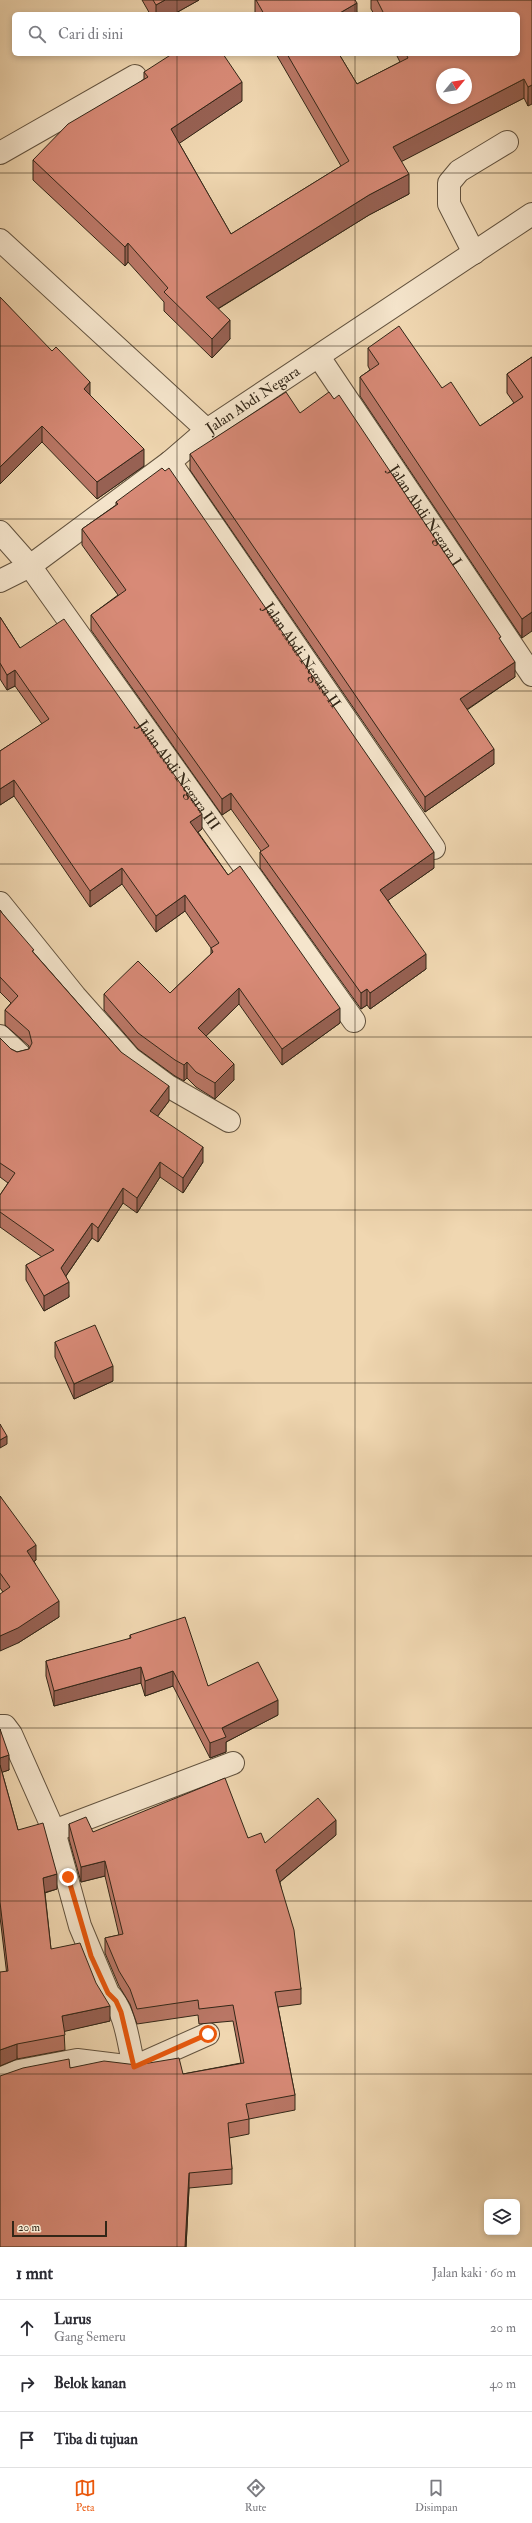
<!DOCTYPE html>
<html lang="id">
<meta charset="utf-8">
<style>
body{margin:0;font-family:"IM FELL Double Pica",serif;background:#f2f2f3;color:#2b2b33}
.controls{position:absolute;right:12px;bottom:12px;display:grid;overflow:hidden;border-radius:6px;box-shadow:0 2px 6px #0003}
.controls button{width:36px;height:36px;display:grid;place-items:center;padding:0;border:0;border-bottom:1px solid #e1e1e2;background:#fff;color:#2b2b33;font:20px sans-serif}
.compass{position:absolute;left:436px;top:68px;width:36px;height:36px;border-radius:50%;background:#fff;box-shadow:0 2px 6px #0003;rotate:60deg}
.scale{position:absolute;left:12px;bottom:10px;width:95px;box-sizing:border-box;padding-left:4px;border:2px solid #322617;border-top:0;font-size:11px;line-height:14px;white-space:nowrap;color:#322617;-webkit-text-stroke:3px #f5e5cc;paint-order:stroke}
.stop{position:absolute;width:12px;height:12px;margin:-9px;border:3px solid #ea580c;border-radius:50%;background:#fff}
.stop.end{background:#ea580c;border-color:#fff;box-shadow:0 1px 4px #0008}
.list{margin:0;padding:0;list-style:none}
h2{display:flex;justify-content:space-between;align-items:center;height:52px;margin:0;padding:0 16px;font-size:17px}
h2 small{font-size:13px;font-weight:400;color:#7c7c81}
.list li{display:grid;grid-template-columns:26px 1fr auto;gap:12px;align-items:center;box-sizing:border-box;height:56px;padding:0 16px;border-top:1px solid #e1e1e2}
.list b{display:block;font-size:15px;white-space:nowrap}
.list p{margin:0;font-size:13px;white-space:nowrap;color:#7c7c81}
.list em{font-size:13px;font-style:normal;color:#7c7c81}
.icon{flex:none;width:22px;height:22px;fill:none;stroke:currentColor;stroke-width:2;stroke-linecap:round;stroke-linejoin:round}
.map{position:relative;flex:none;width:532px;height:2247px;overflow:hidden}
.search{position:absolute;background:#fff;box-shadow:0 2px 6px #0003;left:12px;right:12px;top:12px;height:44px;display:flex;align-items:center;gap:10px;box-sizing:border-box;padding:0 14px;border-radius:6px;color:#7c7c81;font-size:15px}
.sheet{height:220px;background:#fff}
nav{display:flex;justify-content:space-around;align-items:center;box-sizing:border-box;height:56px;border-top:1px solid #e1e1e2;background:#fff;font-size:11px;color:#7c7c81}
nav a{display:grid;justify-items:center;gap:2px}
nav .on{color:#ea580c}
.map>svg:first-child{display:block}
</style>
<div class="map">
<svg width="532" height="2247" viewBox="0 0 532 2247">
<rect width="100%" height="100%" fill="#f0d7b1"/>
<filter id="stains"><feTurbulence type="fractalNoise" baseFrequency=".005" numOctaves="4"/><feColorMatrix values="0 0 0 0 .2 0 0 0 0 .09 0 0 0 0 .02 0 0 0 .5 -.17"/></filter>
<radialGradient id="worn" r=".72"><stop offset=".6" stop-color="#630" stop-opacity="0"/><stop offset="1" stop-color="#630" stop-opacity=".3"/></radialGradient>
<g fill="none" stroke-linecap="round" stroke-linejoin="round">
<defs>
<g id="minor">
<path d="M0,153l135,-77"/>
<path id="s1" d="M0,240l207,190 325,-216"/>
<path d="M474,253l-25,-49v-21l10,-12 48,-29"/>
<path id="s2" d="M319,357l213,318"/>
<path id="s3" d="M170,462l264,386"/>
<path id="s4" d="M0,532l30,34 324,455"/>
<path d="M0,581l30,-15 140,-104 37,-32"/>
<path d="M0,903l75,93 55,62 38,28 61,35"/>
<path d="M0,1036l20,19"/>
<path d="M0,1726h5l6,8 43,97 26,95 28,67c18,18 20,49 26,74"/>
<path d="M59,1829l174,-66"/>
<path d="M0,2079l19,-8 58,-11 57,7 74,-33"/>
</g>
</defs>
<use href="#minor" stroke="#62523e" stroke-width="24"/>
<use href="#minor" stroke="#f5e5cc" stroke-width="22"/>
</g>
<g fill="#ba7766" stroke="#322617">
<path d="M142,0h57l-25,14h-24z"/>
<path d="M255,0h100l2,14h-102z"/>
<path d="M371,0h161l-4,106 -4,-8 -123,63 8,33 -40,21 -151,94 12,30 -18,19 -48,-47v-9l-36,-40 -3,4 -92,-86v-20l111,-81v-7l98,29 -63,42 52,91 110,-68 -65,-112h63l18,30 43,-22 -4,-8h122v-40h-144l-3,-5z"/>
<path d="M0,297l90,98 54,71 -47,33 -55,-57z"/>
<path d="M368,348l74,40 38,38 34,-23 -7,-10v-19l25,-17 -10,281 -162,-242v-19l10,-7 -2,-4z"/>
<path d="M190,454l311,188 14,35 -48,33 27,54 -69,48 -235,-342z"/>
<path d="M116,502l318,366 -46,32 38,69 -56,40 -3,-4 -6,4 -101,-141v-16l1,-1 -30,-42 -9,6 -131,-185v-15l27,-20 -36,-50v-16l34,-24z"/>
<path d="M0,617l20,31 182,181 -4,3 30,43 112,148 -58,42 -43,-61 -33,32 28,44 -19,19 -19,-12 -9,-9 -3,3 -9,-5 -37,-27 -34,-39v-16l66,-1 41,-39v-6l-26,-37 -29,21 -34,-48 -32,23 -76,-111 -14,9v-54l42,-27 -27,-38 -8,4 -7,-11z"/>
<path d="M0,910l2,3 32,40 87,99 48,49 -12,16 46,45 -20,31 -23,-16 -23,36 -14,-10 -25,39 -6,-4 -26,38 3,21 -25,14 -18,-31v-15l16,-8 -42,-30v-32l8,-12 -8,-6v-139l11,11 6,3 12,-3v-3l-24,-21v-15l6,-7 -11,-11z"/>
<path d="M55,1342l58,39 -39,18 -19,-42z"/>
<path d="M0,1496l36,64 -2,1 25,56 -41,26 -15,-51 -3,-4z"/>
<path d="M130,1635l78,51 70,29 -52,27v10l-16,6 -37,-72 -28,10 -4,-13 -87,23 -8,-30v-15l84,-22z"/>
<path d="M0,1729l9,41 -7,2 16,58 39,59 -12,4 6,56 59,72 -46,10 1,19 -48,9 -17,-142z"/>
<path d="M69,1824l24,8 155,6 17,5 71,-8 -56,47 21,107v15l-23,3 17,88v15l-46,9v15l-20,4 3,31v15l-43,4 -3,59h-186l70,-179 113,6 58,-11 -8,-42 -34,3 -1,-9 -61,9 -7,-20 -11,-18 -14,-33v-15l14,-3 -14,-59 -24,6 -12,-43z"/>
</g>
<g fill="#976153" stroke="#322617">
<path d="M165,0h34l-25,14h-18v-9z"/>
<path d="M357,3v11h-19z"/>
<path d="M524,79v19l-131,68v-19z"/>
<path d="M242,82v19l-71,48v-20z"/>
<path d="M532,85v19l-4,2v-19z"/>
<path d="M409,174v20l-40,21 -163,101v-19l163,-102z"/>
<path d="M128,243v19l-3,4v-19z"/>
<path d="M230,320v19l-18,19v-19z"/>
<path d="M90,382v16l-6,-9z"/>
<path d="M42,426v16l-42,42v-17z"/>
<path d="M144,449v17l-47,33v-17z"/>
<path d="M532,612v19l-10,7v-19z"/>
<path d="M515,662v15l-55,37v-15z"/>
<path d="M15,670v16l-8,4v-15z"/>
<path d="M494,749v15l-69,48v-15z"/>
<path d="M14,780v16l-14,9v-16z"/>
<path d="M231,793v16l-9,6v-16z"/>
<path d="M202,814v15l-12,9v-16z"/>
<path d="M434,852v16l-54,38v-16z"/>
<path d="M122,868v16l-32,23v-16z"/>
<path d="M185,895v16l-29,21v-16z"/>
<path d="M426,954v15l-56,40v-16z"/>
<path d="M239,988v16l-41,40v-16z"/>
<path d="M367,989v16l-6,4v-16z"/>
<path d="M340,1008v15l-58,42v-16z"/>
<path d="M187,1062v16l-3,3v-16z"/>
<path d="M234,1064v16l-19,19v-16z"/>
<path d="M169,1086v15l-19,25v-15z"/>
<path d="M203,1147v15l-20,31v-15z"/>
<path d="M160,1162v15l-23,36v-15z"/>
<path d="M123,1188v15l-25,39v-14z"/>
<path d="M92,1223v15l-31,45v-15z"/>
<path d="M69,1282v15l-25,14v-15z"/>
<path d="M113,1366v15l-39,18v-15z"/>
<path d="M7,1436v8l-7,4v-8z"/>
<path d="M36,1545v15l-9,6v-15z"/>
<path d="M59,1601v16l-41,26 -18,8v-15z"/>
<path d="M141,1667v16l-87,23v-15z"/>
<path d="M173,1671v15l-28,10v-15z"/>
<path d="M278,1700v15l-52,27v10l-16,6v-15l12,-15z"/>
<path d="M9,1755v15l-9,3v-15z"/>
<path d="M336,1820v15l-60,50v-15z"/>
<path d="M105,1861v15l-24,6v-15z"/>
<path d="M57,1874v15l-14,4v-15z"/>
<path d="M110,2006v15l-48,11v-16z"/>
<path d="M17,2044v15l-17,7v-16z"/>
<path d="M189,2173v15l-3,59h-1z"/>
</g>
<g fill="#d88a77" stroke="#322617" fill-rule="evenodd">
<path d="M153,0h12l-9,5z"/>
<path d="M256,0h99l2,3 -19,11h-74z"/>
<path d="M377,0h155v85l-4,2 -4,-8 -131,68 16,27 -40,21 -163,102 24,23 -18,19 -48,-47 4,-4 -40,-45 -3,4 -92,-87 35,-36 80,-47 -4,-5 28,-18h51l19,28 -71,47 60,105 118,-73 -62,-107h52l18,30 51,-26 -2,-4h112v-40h-134zM442,74h24v24h-24z"/>
<path d="M0,297l52,54 4,-4 34,35 -6,7 60,60 -47,33 -55,-56 -42,41z"/>
<path d="M399,326l43,62 9,-6 29,44 43,-29 -16,-23 25,-17v255l-10,7 -162,-242 19,-13 -11,-16z"/>
<path d="M286,392l14,21 29,-21 5,7 5,-4 162,242 -2,1 16,24 -55,37 34,50 -69,48 -235,-343z"/>
<path d="M162,468l3,3 4,-3 265,384 -54,38 46,64 -56,39 -3,-4 -6,4 -101,-141 9,-6 -38,-53 -9,6 -131,-184 35,-25 -44,-61 36,-25 -2,-2z"/>
<path d="M0,617l20,31 44,-29 138,195 -12,8 38,53 12,-9 100,142 -58,41 -43,-61 -41,40 36,36 -19,19 -19,-11 -9,-10 -3,3 -9,-5 -37,-27 -34,-39 34,-33 32,32 43,-41 -2,-4 8,-5 -34,-48 -29,21 -34,-48 -32,23 -76,-111 -14,9v-38l49,-32 -34,-49 -8,5 -7,-12z"/>
<path d="M0,910l2,3 32,37 -2,1 89,101 48,34 -19,25 53,36 -20,31 -23,-16 -23,36 -14,-10 -25,40 -6,-5 -31,45 8,14 -25,14 -18,-31 28,-15 -54,-38v-17l15,-22 -15,-10v-125l11,11 6,3 12,-3 3,-6 -3,-12 -24,-21 13,-14 -18,-19z"/>
<path d="M95,1325l18,41 -39,18 -19,-42z"/>
<path d="M0,1424l7,12 -7,4z"/>
<path d="M0,1496l36,49 -9,6 32,50 -41,27 -18,8v-42l10,-7 -10,-14z"/>
<path d="M185,1617l23,69 50,-24 20,38 -56,28 4,9 -16,6 -37,-72 -28,10 -4,-14 -87,24 -8,-30 85,-23 -1,-3z"/>
<path d="M0,1729l9,26 -9,3z"/>
<path d="M0,1765l18,65 25,-7 14,51 -14,4 8,71 29,-6 16,40 14,23 -48,10 3,19 -48,9 -17,6v-78l8,-1 -8,-69z"/>
<path d="M225,1778l23,60 13,-5 4,10 53,-45 18,22 -60,50 18,60 7,59 -26,3 20,103 -49,9 3,15 -21,4 4,46 -43,4 -4,74h-185v-171l23,-8 46,-9 1,9 34,-7 33,4 42,-7 4,16 61,-11 -11,-58 -34,4 -1,-9 -61,9 -7,-20 -11,-18 -14,-33 18,-4 -18,-73 -24,6 -12,-43 17,-7 7,15z"/>
</g>
<g fill="none" stroke-linecap="round" stroke-linejoin="round">
<path stroke="#ea580c" stroke-width="5" d="M68,1877l23,79 17,37 8,8 5,11 13,55 74,-33"/>
</g>
<path fill="none" stroke="#322617" stroke-width="1" stroke-opacity="0.55" d="M177,0v14M355,0v14M177,54v2193M355,54v2193M0,173h532M0,346h532M0,519h532M0,691h532M0,864h532M0,1037h532M0,1210h532M0,1383h532M0,1556h532M0,1728h532M0,1901h532M0,2074h532"/>
<g text-anchor="middle" dominant-baseline="central" stroke-width="3" stroke-linejoin="round" paint-order="stroke">
<g font-size="15" fill="#322617" stroke="#f5e5cc">
<text stroke="none"><textPath href="#s1" startOffset="336">Jalan Abdi Negara</textPath></text>
<text stroke="none"><textPath href="#s2" startOffset="191">Jalan Abdi Negara I</textPath></text>
<text stroke="none"><textPath href="#s3" startOffset="234">Jalan Abdi Negara II</textPath></text>
<text stroke="none"><textPath href="#s4" startOffset="302">Jalan Abdi Negara III</textPath></text>
</g>
</g>
<rect width="100%" height="100%" filter="url(#stains)"/>
<rect width="100%" height="100%" fill="url(#worn)"/>
</svg>
<div class="controls">
<button><svg class="icon" aria-label="layers" viewBox="0 0 24 24"><path d="M12 4l9 5-9 5-9-5zM3 14l9 5 9-5"/></svg></button>
</div>
<svg class="compass" viewBox="-18 -18 36 36"><path d="M0-13l5 13h-10z" fill="#e53935"/><path d="M0 13l5-13h-10z" fill="#7c7c81"/></svg>
<div class="scale">20 m</div>
<div class="stop" style="left:208px;top:2034px"></div>
<div class="stop end" style="left:68px;top:1877px"></div>
<div class="search"><svg class="icon" aria-label="search" viewBox="0 0 24 24"><circle cx="10" cy="10" r="6"/><path d="M15 15l6 6"/></svg>Cari di sini</div>
</div>
<section class="sheet">
<h2>1 mnt<small>Jalan kaki · 60 m</small></h2>
<ul class="list">
<li><svg class="icon" aria-label="ahead" viewBox="0 0 24 24"><path d="M12 20V5M6 11l6-6 6 6"/></svg><div><b>Lurus</b><p>Gang Semeru</p></div><em>20 m</em></li>
<li><svg class="icon" aria-label="right" viewBox="0 0 24 24"><path d="M7 20v-9h11M14 6l5 5-5 5"/></svg><div><b>Belok kanan</b></div><em>40 m</em></li>
<li><svg class="icon" aria-label="arrive" viewBox="0 0 24 24"><path d="M6 21V4h12l-3 4 3 4H6"/></svg><div><b>Tiba di tujuan</b></div></li>
</ul>
</section>
<nav>
<a class="on"><svg class="icon" aria-label="map" viewBox="0 0 24 24"><path d="M3 6l6-2 6 2 6-2v14l-6 2-6-2-6 2zM9 4v14M15 6v14"/></svg>Peta</a>
<a><svg class="icon" aria-label="directions" viewBox="0 0 24 24"><path d="M12 3l9 9-9 9-9-9zM9 14v-3h6M13 9l2 2-2 2"/></svg>Rute</a>
<a><svg class="icon" aria-label="saved" viewBox="0 0 24 24"><path d="M7 4h10v16l-5-4-5 4z"/></svg>Disimpan</a>
</nav>
